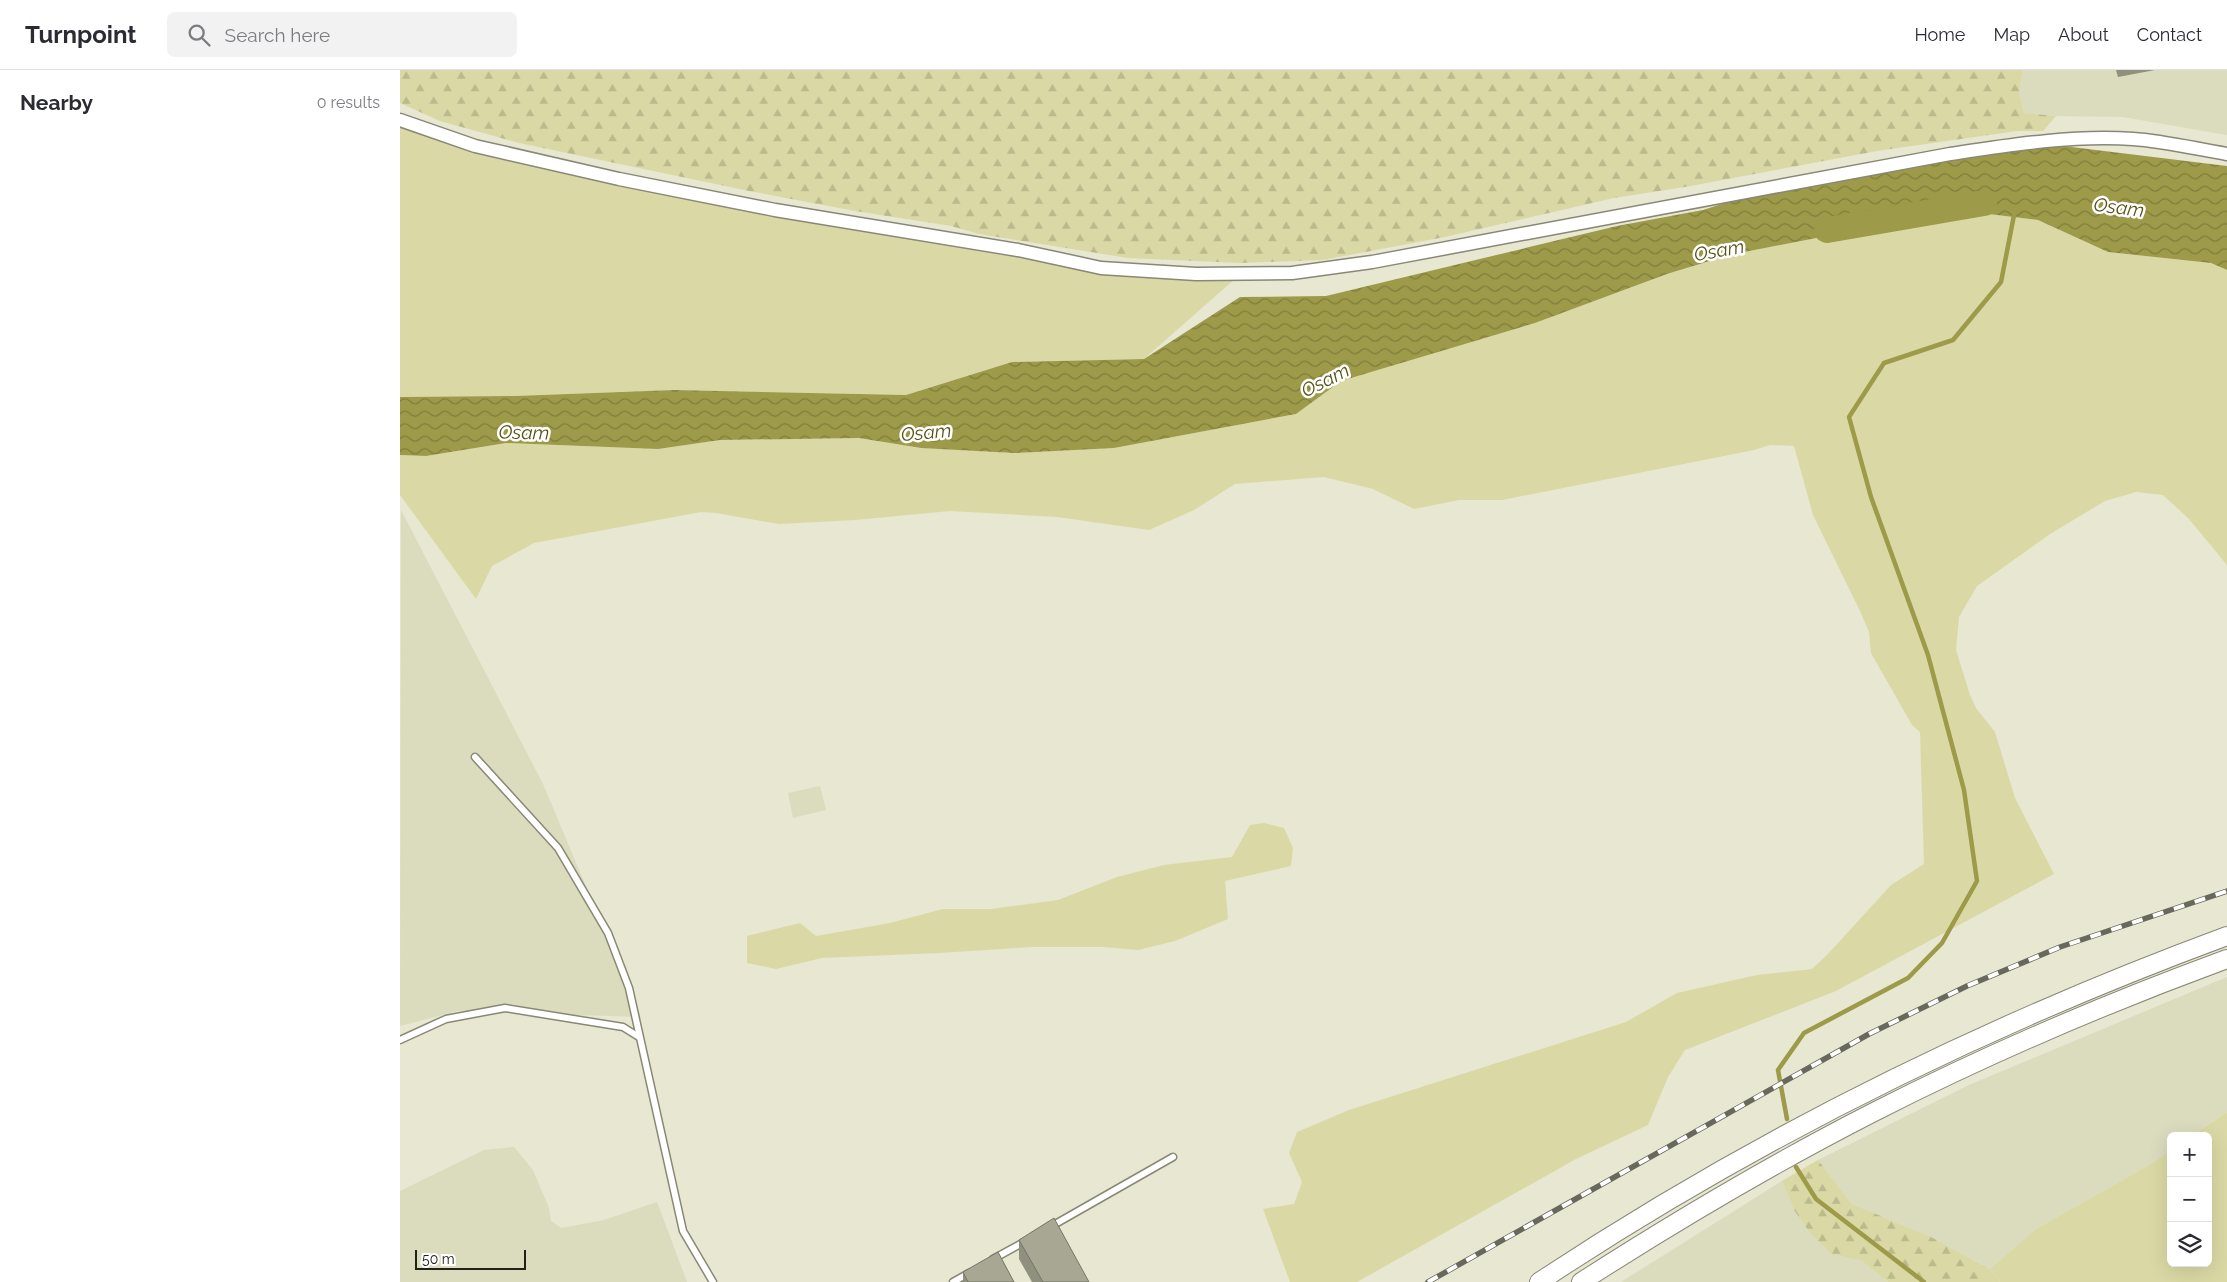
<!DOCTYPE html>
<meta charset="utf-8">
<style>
body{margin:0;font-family:Raleway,sans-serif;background:#f2f2f3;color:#2b2b33}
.controls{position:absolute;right:15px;bottom:15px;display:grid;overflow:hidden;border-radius:8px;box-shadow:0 5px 20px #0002}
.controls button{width:45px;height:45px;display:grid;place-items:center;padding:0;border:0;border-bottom:1px solid #e1e1e2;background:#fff;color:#2b2b33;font:25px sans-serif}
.scale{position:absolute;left:15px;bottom:12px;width:111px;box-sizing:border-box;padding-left:5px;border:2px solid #212019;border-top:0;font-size:14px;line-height:18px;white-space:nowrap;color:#212019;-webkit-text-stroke:4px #fff;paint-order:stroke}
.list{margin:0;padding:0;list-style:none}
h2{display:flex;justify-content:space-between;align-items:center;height:65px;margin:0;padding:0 20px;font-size:21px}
h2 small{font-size:16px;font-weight:400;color:#7c7c81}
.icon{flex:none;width:28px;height:28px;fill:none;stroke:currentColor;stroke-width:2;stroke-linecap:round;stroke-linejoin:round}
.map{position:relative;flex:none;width:1827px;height:1212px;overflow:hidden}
header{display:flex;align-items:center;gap:30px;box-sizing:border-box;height:70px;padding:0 25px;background:#fff;border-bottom:1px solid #e1e1e2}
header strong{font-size:24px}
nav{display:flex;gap:28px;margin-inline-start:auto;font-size:18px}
.search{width:350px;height:45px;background:#f2f2f3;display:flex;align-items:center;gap:12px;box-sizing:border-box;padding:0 18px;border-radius:8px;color:#7c7c81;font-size:19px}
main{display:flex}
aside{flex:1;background:#fff}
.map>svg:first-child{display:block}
</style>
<header>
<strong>Turnpoint</strong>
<div class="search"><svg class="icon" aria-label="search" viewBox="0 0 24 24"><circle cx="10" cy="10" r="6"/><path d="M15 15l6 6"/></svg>Search here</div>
<nav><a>Home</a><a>Map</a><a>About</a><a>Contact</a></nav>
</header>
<main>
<aside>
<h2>Nearby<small>0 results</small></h2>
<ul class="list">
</ul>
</aside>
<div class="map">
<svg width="1827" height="1212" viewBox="0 0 1827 1212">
<defs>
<pattern id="forest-firs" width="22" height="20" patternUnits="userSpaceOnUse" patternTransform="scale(1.25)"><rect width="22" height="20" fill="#dad9a5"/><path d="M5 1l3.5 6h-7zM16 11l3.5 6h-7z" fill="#bbba8d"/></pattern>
<pattern id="water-waves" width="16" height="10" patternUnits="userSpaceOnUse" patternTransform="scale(1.25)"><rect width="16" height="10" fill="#9d9a49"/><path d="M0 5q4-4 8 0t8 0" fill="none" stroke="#807d3c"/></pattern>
</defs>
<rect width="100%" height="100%" fill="#e7e7d2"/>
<g fill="#dbdbbe">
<path d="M1623,0h204v65l-104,-18 -67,-1 -32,-3 -5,-21z"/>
<path d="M1,440l142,274 98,233 -183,-6 -58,15z"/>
<path d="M420,716l6,24 -33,8 -5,-25z"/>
<path d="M1827,907v135l-35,24h-21v14l-20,14 -115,65 -46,40 -61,-33 -77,-32 -34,-44 151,-75z"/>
<path d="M114,1077l19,23 16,38 2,13 10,7 43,-8 53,-18 30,80h-287v-91l84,-41z"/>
<path d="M1382,1111l12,29 16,23 21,21 31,7 26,21h-267z"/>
</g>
<g fill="#dad9a5">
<path d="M0,51l78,26 580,113 178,18 -92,81 -132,3 -106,33 -232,-5 -159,6 -115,1z"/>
<path d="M1531,137l107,13 70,32 103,11 16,7v295l-38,-46 -26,-24 -27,-3 -31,9 -55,33 -73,52 -18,31 -3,33 14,45 6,13 19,24 20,66 39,76 -218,117 -151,59 -17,27 -20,48 -72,34 -219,123h-67l-27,-73 31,-5 8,-22 -13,-29 8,-21 52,-22 277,-88 51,-29 80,-18 55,-6 16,-15 63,-69 33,-21 -4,-132 -8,-7 -41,-72 -2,-21 -9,-21 -47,-96 -19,-69 -24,-1 -16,5 -252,50h-43l-45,9 -41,-20 -49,-12 -89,7 -41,26 -45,20 -92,-13 -107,-6 -95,9 -76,4 -63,-11 -15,-1 -167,31 -42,23 -16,33 -76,-104v-40l26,1 80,-13 152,6 62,-9 139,-2 62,10 93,5 100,-5 182,-34 45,-33 194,-58 132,-49 62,-19 108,-21 42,-16z"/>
<path d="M864,753l20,5 9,20 -2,18 -66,15 3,38 -53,22 -37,9 -35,-3h-70l-94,6 -117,5 -46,11 -29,-6v-27l53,-13 16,13 74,-13 53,-14h48l67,-9 59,-23 47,-12 68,-8 18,-32z"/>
<path d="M1827,1042v170h-227l-10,-13 46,-40 115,-65 20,-14v113h37v-127h-16z"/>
</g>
<g fill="url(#forest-firs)">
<path d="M0,0h1623l-4,22 5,21 32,3 -13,15h-26l-140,20 -192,36 -71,11 -169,39 -122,23 -83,3 -112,-5 -149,-24 -28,-8 -96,-15 -106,-20 -230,-48 -79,-22 -40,-18z"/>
<path d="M1418,1090l34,44 77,32 61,33 10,13h-112l-26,-21 -31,-7 -21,-21 -16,-23 -12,-29z"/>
</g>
<path fill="url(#water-waves)" d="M1655,75l172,21v104l-16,-7 -103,-11 -70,-32 -107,-13 -52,11 -42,16 -108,21 -62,19 -132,49 -194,58 -45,33 -182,34 -100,5 -93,-5 -62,-10 -139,2 -62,9 -152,-6 -80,13 -26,-1v-58l115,-1 159,-6 232,5 106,-33 132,-3 96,-62 86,-1 291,-70 86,-16 41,-13 239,-43z"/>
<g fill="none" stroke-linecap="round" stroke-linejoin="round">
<g stroke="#9d9a49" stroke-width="4.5">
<path d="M1387,1049l-9,-49 26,-37 104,-55 34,-35 35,-62 -13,-91 -36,-135 -57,-158 -22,-80 35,-54 69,-23 48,-58 14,-72"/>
<path d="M1396,1097l20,32 108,83"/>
</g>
<path stroke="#9d9a49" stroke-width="26" d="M1427,160l157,-27"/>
<defs>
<g id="service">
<path d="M75,687l83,91 50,85 21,55 54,243 30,51"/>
<path d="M0,970l46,-21 59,-11 118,19 16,10"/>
<path d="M650,1157l123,-70"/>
<path d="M593,1189l33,-18"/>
<path d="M553,1212l16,-9"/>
</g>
<path id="minor" d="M0,50l75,26 144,33 156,31 243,40 83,18 95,6 96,-1 80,-11 578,-108c60,-9 121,-19 183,-15 31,2 63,10 94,15"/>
<g id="secondary">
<path d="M1139,1212c214,-142 447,-257 688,-346"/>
<path d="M1181,1212c95,-61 193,-119 293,-170 114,-58 233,-109 353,-153"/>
</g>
</defs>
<use href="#service" stroke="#888875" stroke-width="9"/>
<use href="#minor" stroke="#888875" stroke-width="15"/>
<use href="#secondary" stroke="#888875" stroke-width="20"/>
<use href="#service" stroke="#fff" stroke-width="6"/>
<use href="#minor" stroke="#fff" stroke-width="12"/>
<use href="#secondary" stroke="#fff" stroke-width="18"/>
<defs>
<path id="rail" d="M1028,1212l441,-248 98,-48 93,-39 167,-56"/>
</defs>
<use href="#rail" stroke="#68685c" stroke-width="5.5"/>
<use href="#rail" stroke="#fff" stroke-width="4" stroke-dasharray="11" stroke-linecap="butt"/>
</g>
<g fill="#90907e">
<path d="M1716,0h39l-37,7z"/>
<path d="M619,1170l70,42h-57l-13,-23z"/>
<path d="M563,1202l51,10h-51z"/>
</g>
<g fill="#a7a793" stroke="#757567">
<path d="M654,1148l35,64h-46l-24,-42z"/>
<path d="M598,1182l16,30h-46l-5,-10z"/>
</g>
<g text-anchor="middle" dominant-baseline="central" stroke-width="5" stroke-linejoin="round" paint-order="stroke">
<g font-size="19" font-style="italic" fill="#565316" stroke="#fff">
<text transform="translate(1719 137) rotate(7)">Osam</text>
<text transform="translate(1319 180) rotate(-10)">Osam</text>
<text transform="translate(925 310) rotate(-27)">Osam</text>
<text transform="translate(124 362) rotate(1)">Osam</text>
<text transform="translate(526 362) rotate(-5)">Osam</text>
</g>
</g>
</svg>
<div class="controls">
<button>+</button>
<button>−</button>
<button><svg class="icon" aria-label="layers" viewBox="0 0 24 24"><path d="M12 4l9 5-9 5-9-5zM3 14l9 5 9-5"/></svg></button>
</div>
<div class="scale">50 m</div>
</div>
</main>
